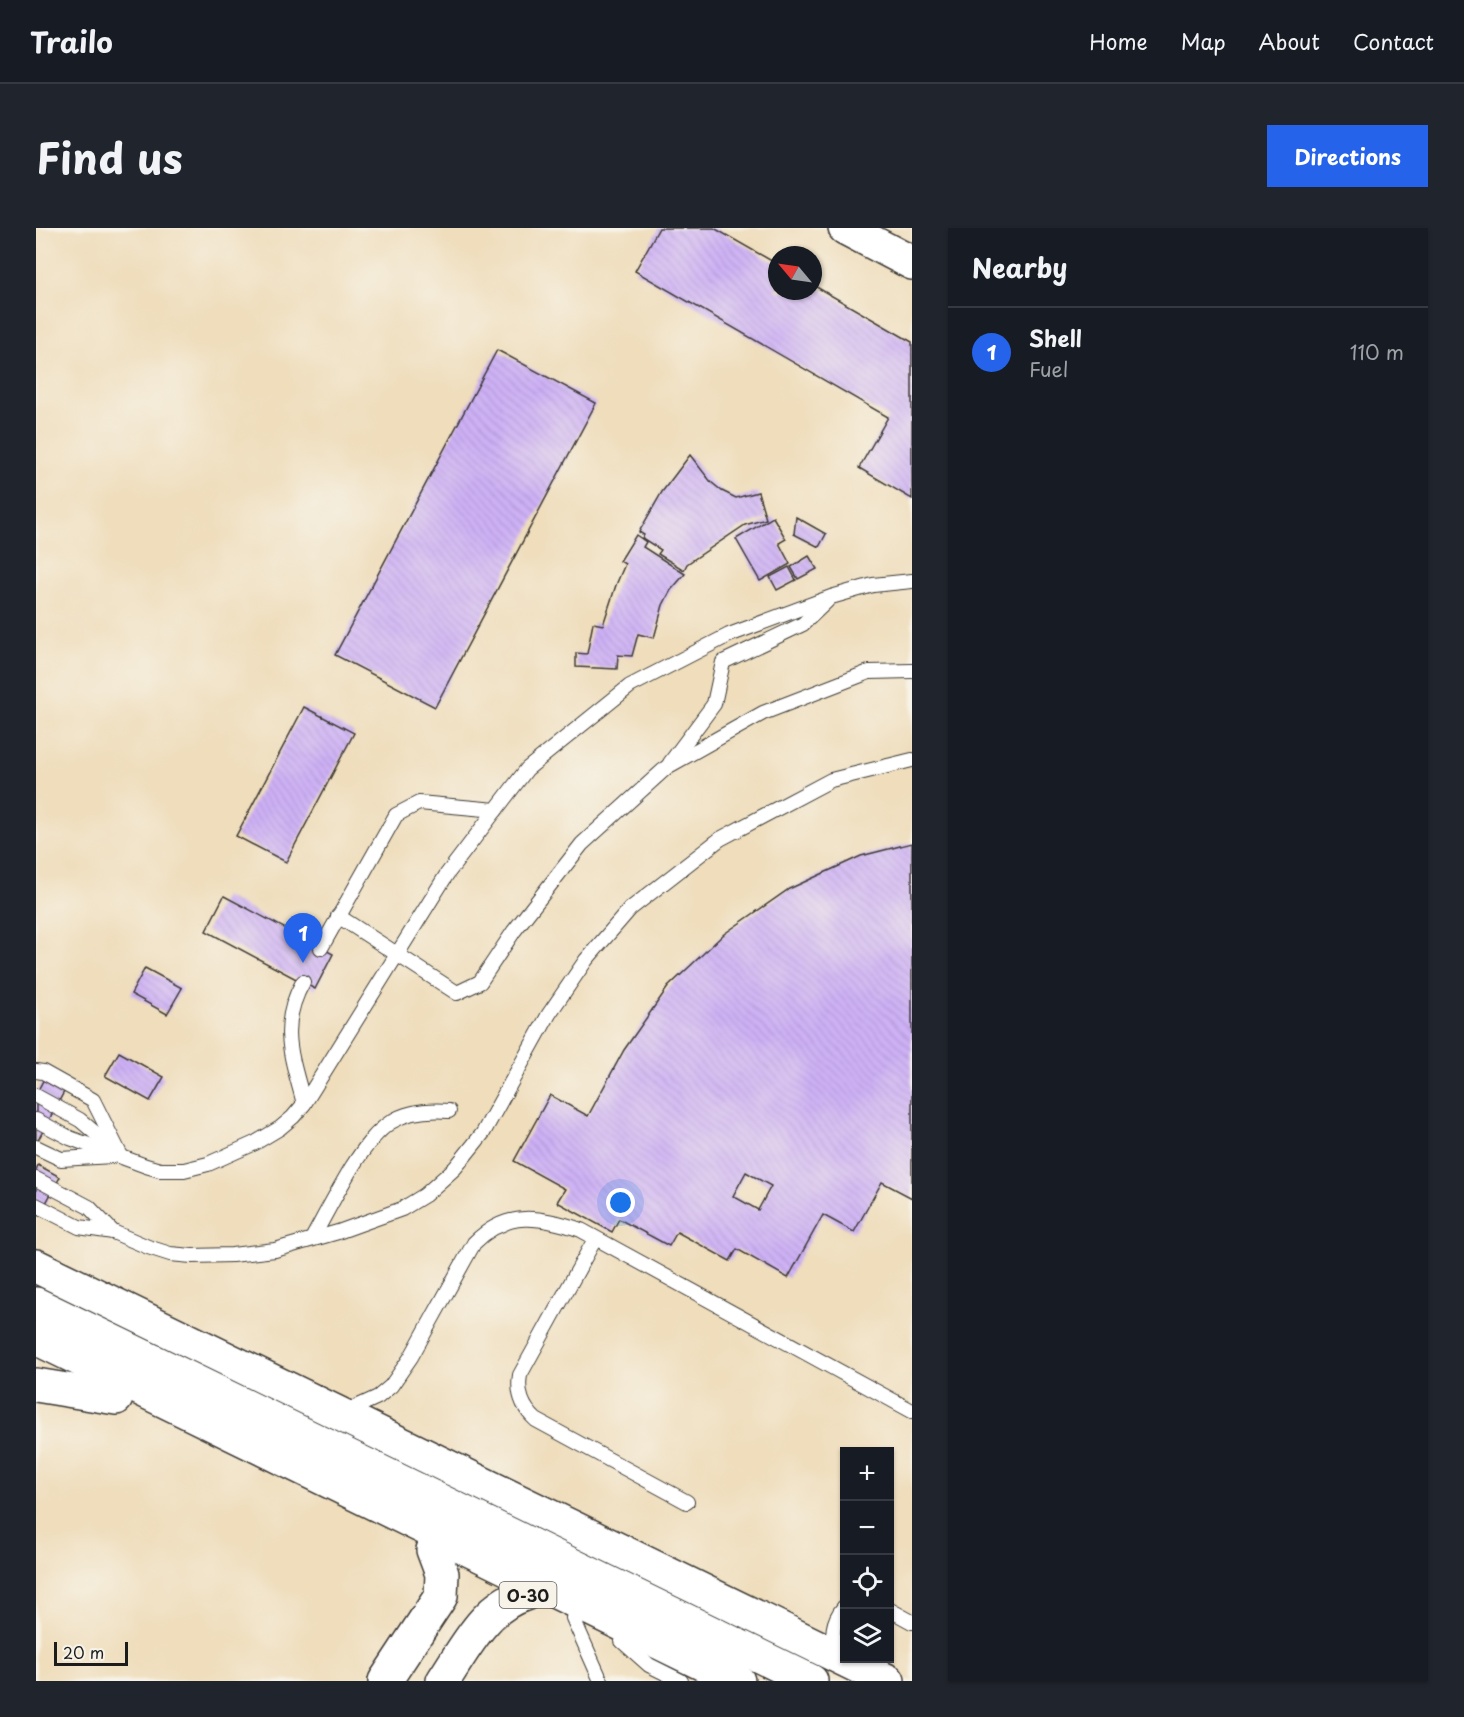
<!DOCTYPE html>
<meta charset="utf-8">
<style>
body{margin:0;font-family:"Playpen Sans",sans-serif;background:#20242c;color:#f1f3f6}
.controls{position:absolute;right:18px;bottom:18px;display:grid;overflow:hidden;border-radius:0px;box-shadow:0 2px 4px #0004}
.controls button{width:54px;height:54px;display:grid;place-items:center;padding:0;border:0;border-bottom:2px solid #363941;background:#171b24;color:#f1f3f6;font:30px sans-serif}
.compass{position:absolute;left:732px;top:18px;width:54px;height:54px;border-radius:50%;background:#171b24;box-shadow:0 2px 4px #0004;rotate:299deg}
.scale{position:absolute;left:18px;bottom:15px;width:74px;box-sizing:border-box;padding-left:6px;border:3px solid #1c1c1c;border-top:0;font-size:16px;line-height:21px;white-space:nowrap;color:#1c1c1c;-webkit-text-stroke:4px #f7f3e8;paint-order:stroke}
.you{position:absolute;left:585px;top:975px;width:21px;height:21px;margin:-15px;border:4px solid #fff;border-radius:50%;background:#1a73e8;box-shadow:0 0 0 9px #1a73e833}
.badge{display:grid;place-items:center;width:39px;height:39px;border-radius:50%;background:#2563eb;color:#fff;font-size:20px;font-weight:700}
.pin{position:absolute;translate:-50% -50px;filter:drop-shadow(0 2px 3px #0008)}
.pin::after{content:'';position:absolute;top:32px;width:21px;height:18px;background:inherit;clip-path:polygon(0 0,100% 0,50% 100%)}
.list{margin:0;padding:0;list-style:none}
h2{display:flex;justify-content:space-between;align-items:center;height:78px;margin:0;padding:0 24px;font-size:26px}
h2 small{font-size:20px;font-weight:400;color:#9ea1a6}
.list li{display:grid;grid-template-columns:39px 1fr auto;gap:18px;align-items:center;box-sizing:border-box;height:90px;padding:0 24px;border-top:2px solid #363941}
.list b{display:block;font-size:22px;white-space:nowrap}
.list p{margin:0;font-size:20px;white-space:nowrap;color:#9ea1a6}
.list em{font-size:20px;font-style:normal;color:#9ea1a6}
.icon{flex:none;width:33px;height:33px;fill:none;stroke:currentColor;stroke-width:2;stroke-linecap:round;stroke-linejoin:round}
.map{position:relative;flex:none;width:876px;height:1453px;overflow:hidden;border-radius:0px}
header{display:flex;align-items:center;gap:36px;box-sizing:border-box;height:84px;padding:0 30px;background:#171b24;border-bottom:2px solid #363941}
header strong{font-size:28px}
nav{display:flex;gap:33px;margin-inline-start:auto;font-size:21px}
.intro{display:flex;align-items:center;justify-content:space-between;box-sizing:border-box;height:144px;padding:0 36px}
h1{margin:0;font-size:42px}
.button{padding:15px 27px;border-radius:0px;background:#2563eb;color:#fff;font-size:21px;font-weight:700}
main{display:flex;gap:36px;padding:0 36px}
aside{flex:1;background:#171b24;border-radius:0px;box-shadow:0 2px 4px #0004}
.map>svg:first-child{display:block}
</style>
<header>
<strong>Trailo</strong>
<nav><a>Home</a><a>Map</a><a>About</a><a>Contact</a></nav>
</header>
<div class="intro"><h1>Find us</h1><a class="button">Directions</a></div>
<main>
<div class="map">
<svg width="876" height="1453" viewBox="0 0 876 1453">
<defs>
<pattern id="building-back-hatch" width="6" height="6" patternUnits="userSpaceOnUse" patternTransform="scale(1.5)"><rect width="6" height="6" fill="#ceb1f6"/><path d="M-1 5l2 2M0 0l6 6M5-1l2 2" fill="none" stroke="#b098d2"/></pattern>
</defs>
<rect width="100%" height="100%" fill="#f7f3e8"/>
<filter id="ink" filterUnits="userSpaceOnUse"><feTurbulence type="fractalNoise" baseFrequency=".0167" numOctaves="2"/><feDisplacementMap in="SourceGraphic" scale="12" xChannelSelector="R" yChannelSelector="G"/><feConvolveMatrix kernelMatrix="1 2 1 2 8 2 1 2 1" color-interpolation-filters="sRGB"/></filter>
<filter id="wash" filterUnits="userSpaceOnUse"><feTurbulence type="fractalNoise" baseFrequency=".008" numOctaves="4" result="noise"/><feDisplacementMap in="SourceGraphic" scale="24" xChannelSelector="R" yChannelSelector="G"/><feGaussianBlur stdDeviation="1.35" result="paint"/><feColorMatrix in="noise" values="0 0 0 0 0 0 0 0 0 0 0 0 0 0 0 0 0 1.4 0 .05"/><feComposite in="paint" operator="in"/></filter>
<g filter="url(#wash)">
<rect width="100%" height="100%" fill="#efddbb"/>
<g id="blocks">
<g fill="url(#building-back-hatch)" fill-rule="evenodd">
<path d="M623,0h55l63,36v27h36v-6l99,57v157l-53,-31 29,-51 -253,-146z"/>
<path d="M461,122l99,53 -161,304 -100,-52z"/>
<path d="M654,227l21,27 11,9 14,7 22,-6 8,27 -21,6 -58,39 -3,6 -26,-16 3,-4 -19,-12 2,-3 -5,-3 23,-40z"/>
<path d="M737,289l13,22 -7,4 11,21 -30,17 -24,-42z"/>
<path d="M760,289l30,17 -7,13 -25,-13z"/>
<path d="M600,307l10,7 -3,5 42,27 -14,16 -8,15 -9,33 -16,-4 -6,22 -14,-1 -1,14 -41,-2v-14l11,1 6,-31 10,2 13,-40 9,-21 -5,-3z"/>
<path d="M773,328l8,13 -19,10 -7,-12z"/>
<path d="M753,339l7,13 -19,10 -7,-13z"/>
<path d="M268,479l50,26 -68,129 -50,-26z"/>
<path d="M876,615v355l-30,-16 -28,50 -31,-17 -35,63 -51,-29 -7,12 -53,-29 -8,14 -50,-27 -7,13 -55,-30 8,-13 -51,-28 36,-66 38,21 36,-66 44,-63 56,-53 65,-45 72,-33zM710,944l25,14 -13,24 -25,-14z"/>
<path d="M188,668l109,58 -18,35 -109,-58z"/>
<path d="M109,740l37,20 -15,26 -36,-20z"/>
<path d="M83,824l45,25 -14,24 -45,-25z"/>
<path d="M9,849l21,11 -30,56v-50z"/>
<path d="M2,937l22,12 -21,39 -3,-2v-44z"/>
</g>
</g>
</g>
<g filter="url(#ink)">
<use href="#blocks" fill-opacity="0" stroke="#3c3934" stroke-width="1.5"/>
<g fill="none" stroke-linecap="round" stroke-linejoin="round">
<defs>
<g id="service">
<path d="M634,535l44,-59 9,-42 80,-38 24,-23"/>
<path d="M302,688l119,77 23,-11 34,-51 68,-87 85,-77 96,-54 106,-41 43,-1"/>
<path d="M285,720l75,-133 23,-12 77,7"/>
<path d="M267,754c-25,45 -11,75 1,122"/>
<path d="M0,843l7,1 50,28 28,56"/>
<path d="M0,868l44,24 35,30"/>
<path d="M0,892l34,18 76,28 14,4h24l24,-6 47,-21 25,-15 13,-11 11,-13 143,-230 80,-105 103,-83 99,-51 102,-38 42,-12 39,-4"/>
<path d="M0,919l25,12 52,-3"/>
<path d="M0,951l53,28 24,25 35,15 22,7 22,2 40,-1 43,-5 63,-18 64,-23 23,-14 30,-27 28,-35 66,-119 37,-54 44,-51 90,-70 111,-59 81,-20"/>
<path d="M0,977l43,22 34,5"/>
<path d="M276,1011c13,-24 26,-49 40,-72 26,-41 45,-60 97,-56"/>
<path d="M559,1011l-75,136c-3,18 2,32 16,45l151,82"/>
<path d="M308,1181l10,-1 24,-11 13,-11 20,-29 63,-114c33,-33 66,-27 107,-13l331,181"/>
<path d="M854,1382l22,12"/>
<path d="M537,1390l28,63"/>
<path d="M586,1413l27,24 32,16"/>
<path d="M803,1425c-10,-16 -6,-33 5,-46"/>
</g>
<g id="secondary">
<path d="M349,1453l56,-85 1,-22 -9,-24"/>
<path d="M407,1453c22,-33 42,-75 82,-87"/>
</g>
<g id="primary">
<path d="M809,0l67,35"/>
<path d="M0,1038l852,415"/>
<path d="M0,1076l775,377"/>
<path d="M0,1110l702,343"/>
<path d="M0,1157l80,13"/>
</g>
</defs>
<use href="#service" stroke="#3c3934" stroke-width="16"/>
<use href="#secondary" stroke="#3c3934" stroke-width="36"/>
<use href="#primary" stroke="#3c3934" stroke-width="36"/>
<use href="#service" stroke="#fff" stroke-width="14"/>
<use href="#secondary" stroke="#fff" stroke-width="33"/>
<use href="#primary" stroke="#fff" stroke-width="33"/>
</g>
</g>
<g text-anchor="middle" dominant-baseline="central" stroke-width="6" stroke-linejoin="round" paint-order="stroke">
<rect fill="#f7f3e8" stroke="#5e5c59" stroke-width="1.5" x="463.5" y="1354" width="57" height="26" rx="4.5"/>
<g font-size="16" font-weight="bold" fill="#1c1c1c">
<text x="492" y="1367">O-30</text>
</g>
</g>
</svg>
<div class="controls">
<button>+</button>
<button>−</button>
<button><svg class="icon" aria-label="locate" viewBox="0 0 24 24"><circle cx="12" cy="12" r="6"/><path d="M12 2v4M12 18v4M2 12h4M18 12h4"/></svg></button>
<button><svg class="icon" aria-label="layers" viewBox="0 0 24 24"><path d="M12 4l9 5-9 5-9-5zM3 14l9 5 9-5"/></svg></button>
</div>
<svg class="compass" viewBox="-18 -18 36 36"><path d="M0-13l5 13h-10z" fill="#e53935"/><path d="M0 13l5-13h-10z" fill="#9ea1a6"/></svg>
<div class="scale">20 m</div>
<div class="you"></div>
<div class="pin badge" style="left:267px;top:735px">1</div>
</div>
<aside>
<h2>Nearby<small></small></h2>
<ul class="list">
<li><span class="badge">1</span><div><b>Shell</b><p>Fuel</p></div><em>110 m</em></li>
</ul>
</aside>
</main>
